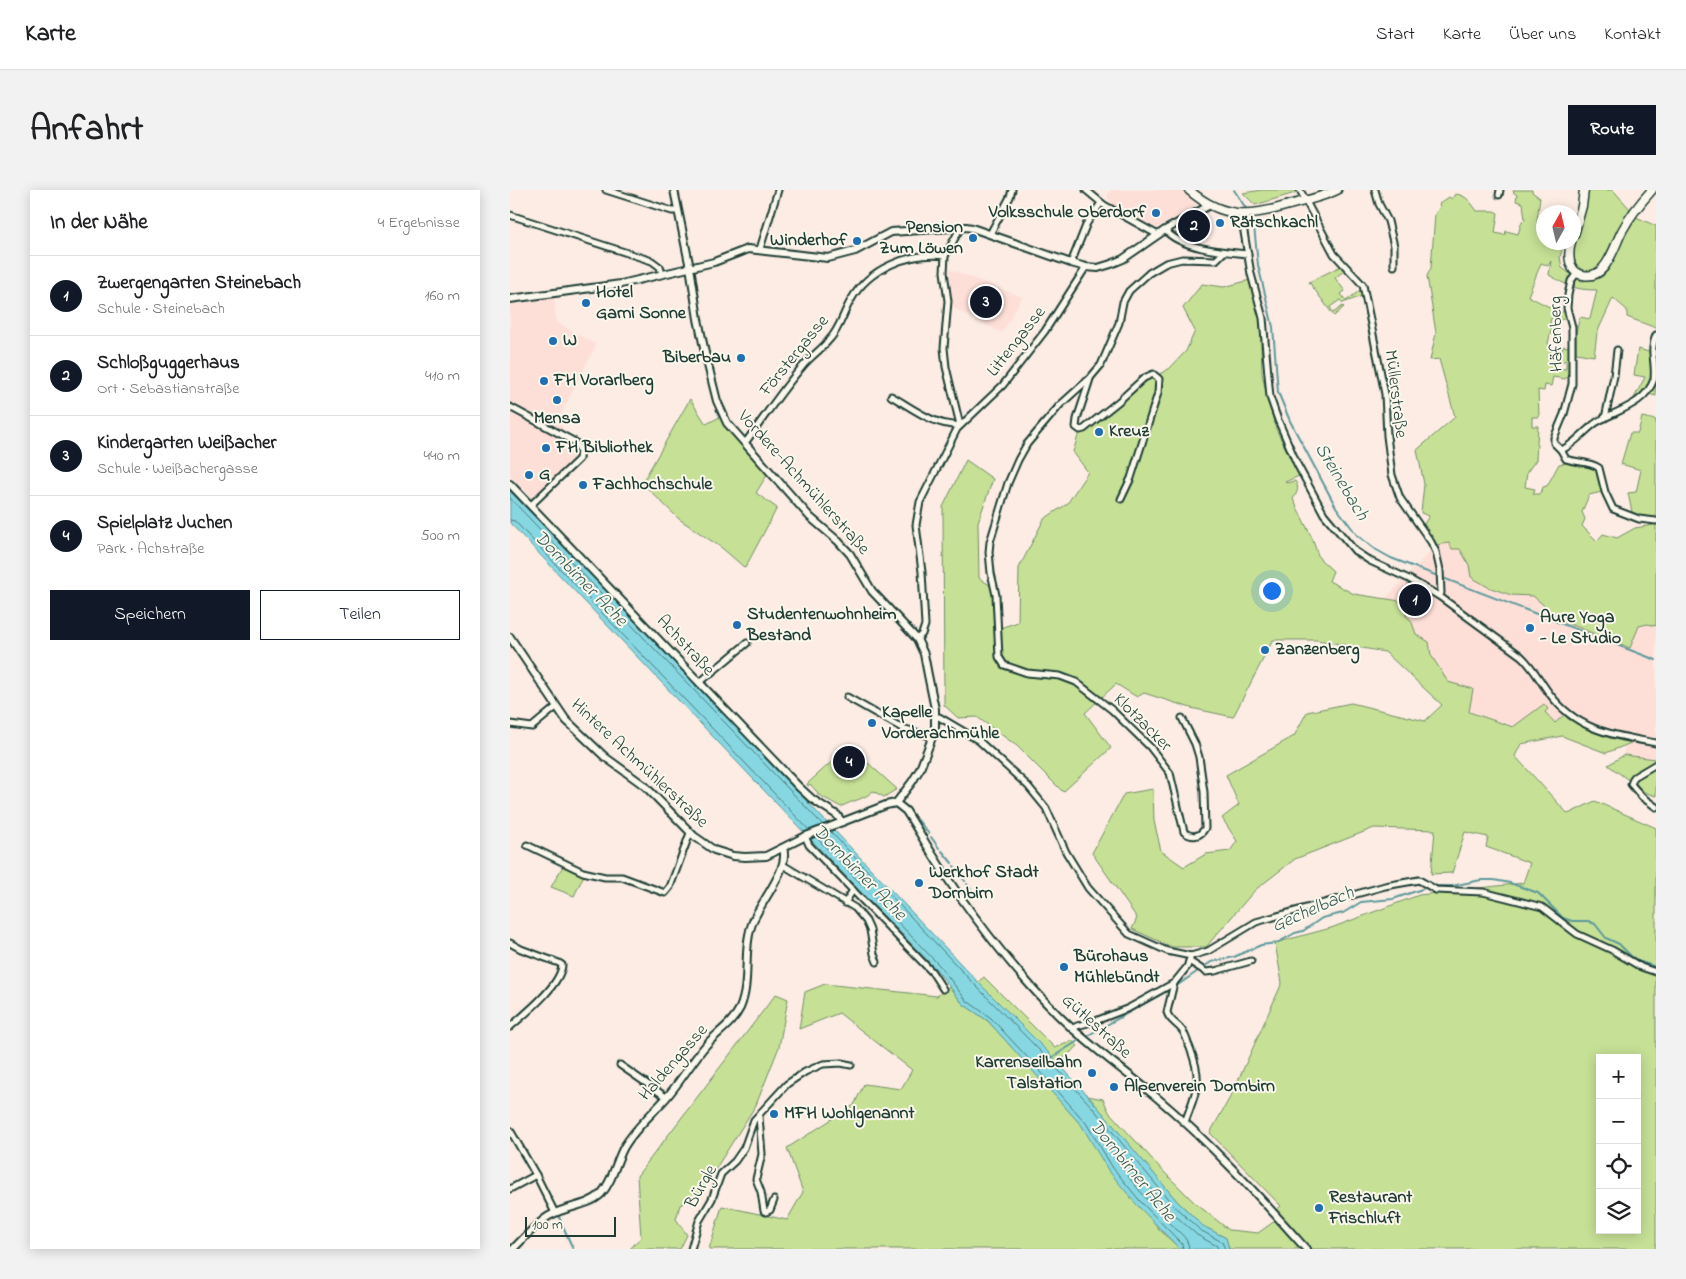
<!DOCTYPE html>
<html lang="de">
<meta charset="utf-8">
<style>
body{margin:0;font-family:"Indie Flower",sans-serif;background:#f2f2f2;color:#202124}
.controls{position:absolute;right:15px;bottom:15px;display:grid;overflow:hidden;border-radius:0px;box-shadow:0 2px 12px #0003}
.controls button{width:45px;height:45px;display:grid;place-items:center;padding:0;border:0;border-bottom:1px solid #e0e0e0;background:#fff;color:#202124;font:25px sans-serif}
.compass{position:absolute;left:1026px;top:15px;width:45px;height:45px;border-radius:50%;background:#fff;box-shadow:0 2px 12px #0003;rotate:8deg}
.scale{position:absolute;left:15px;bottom:12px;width:91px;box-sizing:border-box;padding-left:5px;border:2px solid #1f3d34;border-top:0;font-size:14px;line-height:18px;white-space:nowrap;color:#1f3d34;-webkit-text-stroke:4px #fbf7ec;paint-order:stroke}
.you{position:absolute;left:761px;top:400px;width:18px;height:18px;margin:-12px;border:4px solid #fff;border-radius:50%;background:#1a73e8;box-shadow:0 0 0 8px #1a73e833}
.badge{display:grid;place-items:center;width:32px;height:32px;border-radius:50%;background:#111827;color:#fff;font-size:16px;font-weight:700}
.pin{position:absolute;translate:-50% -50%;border:2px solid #fff;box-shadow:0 1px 5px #0006}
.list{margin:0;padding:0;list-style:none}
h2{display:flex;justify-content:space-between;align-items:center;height:65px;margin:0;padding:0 20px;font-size:21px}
h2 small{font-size:16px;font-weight:400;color:#757577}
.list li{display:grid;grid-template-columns:32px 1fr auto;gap:15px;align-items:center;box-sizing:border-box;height:80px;padding:0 20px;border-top:1px solid #e0e0e0}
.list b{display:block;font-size:19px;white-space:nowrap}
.list p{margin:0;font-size:16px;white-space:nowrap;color:#757577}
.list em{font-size:16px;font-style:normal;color:#757577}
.actions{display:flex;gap:10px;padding:15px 20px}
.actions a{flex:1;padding:11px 0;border:1px solid #111827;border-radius:0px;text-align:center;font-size:18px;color:#111827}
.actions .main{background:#111827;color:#fff}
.icon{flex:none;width:28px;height:28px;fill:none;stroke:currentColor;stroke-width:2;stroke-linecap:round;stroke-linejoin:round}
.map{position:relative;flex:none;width:1146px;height:1059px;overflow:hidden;border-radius:0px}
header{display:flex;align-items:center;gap:30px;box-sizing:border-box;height:70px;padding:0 25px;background:#fff;border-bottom:1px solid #e0e0e0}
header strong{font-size:24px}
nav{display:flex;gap:28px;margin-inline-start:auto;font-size:18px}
.intro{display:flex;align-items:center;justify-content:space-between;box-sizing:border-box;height:120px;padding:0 30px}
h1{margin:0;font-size:35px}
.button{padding:12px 22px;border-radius:0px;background:#111827;color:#fff;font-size:18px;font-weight:700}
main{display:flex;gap:30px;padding:0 30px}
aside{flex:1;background:#fff;border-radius:0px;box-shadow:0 2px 12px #0003}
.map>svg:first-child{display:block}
</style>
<header>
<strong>Karte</strong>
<nav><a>Start</a><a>Karte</a><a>Über uns</a><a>Kontakt</a></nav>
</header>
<div class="intro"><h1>Anfahrt</h1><a class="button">Route</a></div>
<main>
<aside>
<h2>In der Nähe<small>4 Ergebnisse</small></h2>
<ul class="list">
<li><span class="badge">1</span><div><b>Zwergengarten Steinebach</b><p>Schule · Steinebach</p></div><em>160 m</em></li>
<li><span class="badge">2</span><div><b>Schloßguggerhaus</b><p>Ort · Sebastianstraße</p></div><em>410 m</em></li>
<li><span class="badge">3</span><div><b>Kindergarten Weißacher</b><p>Schule · Weißachergasse</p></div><em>440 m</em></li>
<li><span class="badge">4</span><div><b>Spielplatz Juchen</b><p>Park · Achstraße</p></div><em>500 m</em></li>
</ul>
<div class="actions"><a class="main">Speichern</a><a>Teilen</a></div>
</aside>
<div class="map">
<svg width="1146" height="1059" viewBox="0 0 1146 1059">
<rect width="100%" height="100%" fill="#fcece3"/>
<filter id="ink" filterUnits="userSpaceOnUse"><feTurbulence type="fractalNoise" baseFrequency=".02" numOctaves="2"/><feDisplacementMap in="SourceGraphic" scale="10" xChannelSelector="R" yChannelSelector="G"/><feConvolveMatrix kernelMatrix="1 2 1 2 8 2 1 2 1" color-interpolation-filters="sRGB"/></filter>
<g filter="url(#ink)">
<g fill="#fddfd8">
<path d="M601,0h71l15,14 -1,3 -40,22 -44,-24 -5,-9z"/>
<path d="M439,79l73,28 -20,36 -49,-25z"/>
<path d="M44,108l2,24 39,22v3l-35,69 4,23 11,9 1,9 -44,41 -22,-22v-171z"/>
<path d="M939,353l11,6 9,16 3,12 16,10 23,8 22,1 29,25 77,5 9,-2 8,2v133l-32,-4v-10l7,-2v-2l-28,-7 -35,-15 -13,4 -10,-11 -32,15 -45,-16 -37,-56 -2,-13 -13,-8 -5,-14 -26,-21 51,-54z"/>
</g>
<g fill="#c6e096" stroke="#728e65" fill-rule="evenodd">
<path d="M752,0h33v3l-40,12 -12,-12z"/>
<path d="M1004,0h18v2l8,6 -3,22 2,13h4l1,9 20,1 -4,14 2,11 19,13 11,-1 10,-3 6,-6 17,-36 11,-18 20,9v102l-29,-11v-7l-14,-12 -16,35 -3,23 -18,-3v-21l4,-15 10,2 7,-29c-22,0 -29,-4 -48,-15l2,-14 -3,5 -7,-3 -13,33 33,17 3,-3 2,8 -6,2 -6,-6 -4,7 2,6 -4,16 8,25 10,1v-9l-5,2 -4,-2 -2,-7 7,-2 1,-5 6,1 -1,29 -3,3 -12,-2 -2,9 -6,-1 -1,6 -6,-1 1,27h-7v9h6l-2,34 -9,12 -2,15 10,2 -2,5h6l3,-4 1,-3 4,-1 12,-22c8,-2 30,-1 37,4 5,5 5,18 6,24l-13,3 -7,17 3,7 -3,7 15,15 6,-7 14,4 18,-10 18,-3 -21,-13 -4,-19 8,-1 5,-22 -20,-6 9,-31h8l4,-16 14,3v206l-8,-2 -9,2 -9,22 -68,-27 -29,-25 -22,-1 -23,-8 -17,-10 -2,-12 -9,-16h-8l-3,-6 -13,2 -12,-21 5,-8 -8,-3 3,-29 -7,-34 38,-33 -16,-58 -9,1 6,-27 -9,-57 4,-8 4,-54 5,-7 -1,-3 10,-7 3,2 3,-5c12,1 16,9 22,17h17l4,2 -3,20 10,2 1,-4 12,3 4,-13 3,-1 -2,-17 -7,-2 1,-6 -4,-3z"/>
<path d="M1078,0h25l18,20 -17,26 -5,15 -6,12 -6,5 -7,3h-7l-6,-4 -5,-11 2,-13 10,-27z"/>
<path d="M831,76l4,4 -10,8 10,13 -4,3 5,7 13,-10h2l1,5 -19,7 -3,-3 -10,7 3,6 10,-7 1,1 -10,9 -25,-34z"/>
<path d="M740,90l10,39 2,54 5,24 9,32 23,47 -14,6 1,1 9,-2c5,7 2,12 -2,18l19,39 7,20 14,13 -4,10 25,13 46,7 7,6 -1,9 5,4 5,14 13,8 2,13 17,27 25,7 -4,23 44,15 31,-23 4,5 -3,3 10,11 10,-9 3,5 35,15 28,7v2l-25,10 -44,-17 -41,8 -6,12 53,58 27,-13 61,27v421h-427l-3,-11 -23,-12 -26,-25 -89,-105 15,3 6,13 56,61 29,29 35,28 29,3 21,-15 -5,-6 7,-6 -71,-73 23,-41 49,-109 -7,-40 56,-15 88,-33 104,-12 7,-20 -44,-16 2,-10 -23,-5 -13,41 -21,1 4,-44 -61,-2 -79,31 -40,31 -49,57h-34l-40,-18 5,-11 -45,-65 32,-59 29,-5 1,32 7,30 23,16 22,-13 24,-3 7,-10 -15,-23 17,-13 -13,-30 68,-39 13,-24 44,-9 74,18 17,-16 -57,-53 -68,-12h-44l-40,77 -42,-9 -47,-15 -7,4 -21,-13 -31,29 26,35 -48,44 -46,-46 -40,-29 -19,1 -14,-13 -1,-198 23,-47 27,19 -15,43 1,56 12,8 9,42 18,-6 1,-54 25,-49 23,-15 21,-32 -15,-20 5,-16 59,-49 33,-19 16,-17 9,-20 -12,-23 19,-24 22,3zM1090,868h37v172h-37z"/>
<path d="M1128,159l18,5v42l-12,-3 -11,7 12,-23 -11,-2z"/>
<path d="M180,209l16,25 14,-7 23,31 25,25 -12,20 21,15 -32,60 -23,-20 -43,-29 -37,-36z"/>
<path d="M339,556l48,43 -13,8 -11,-6c-9,9 -21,9 -32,16l-24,-13 1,-1 -8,-9 -2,2 -1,-2z"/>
<path d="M1114,565l32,4v37l-10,-3 -38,-28z"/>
<path d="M53,676l21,9 -10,21 -23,-9z"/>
<path d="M474,787l71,71 17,-7 6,5 -20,17 -80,-81z"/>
<path d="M315,794l112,12 12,-9 14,17 25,17 48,53 46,52 77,103 21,20h-471l13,-43 65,14 16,-28 -16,-44 67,-43 10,-21 37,5 11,-19 -73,-57 -40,16 6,-37z"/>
<path d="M266,804l12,5 -9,48 -23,58 -57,90 -19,10 -4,14 11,16 -7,14h-50l11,-12 -4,-61z"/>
</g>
<path fill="#87d7e2" stroke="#5d999c" d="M0,301l109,112 359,379 75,75 42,47 82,97 26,25 23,12 3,11h-49l-43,-44 -29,-35 -26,-44 -94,-105 -25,-17 -27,-35 -66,-67 -360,-379z"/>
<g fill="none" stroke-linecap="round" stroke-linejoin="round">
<g stroke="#497b7a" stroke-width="1">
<path d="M0,308l313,327"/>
<path d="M0,330l5,1 9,10 285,299"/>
<path d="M320,641l145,154 74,75 43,47 81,98 27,25 22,12 3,7"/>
<path d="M306,647l123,128 27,35 25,18 49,53 46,52 27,45 27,33 42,43 1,5"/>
<path d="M679,1059c0,-12 -13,-19 -21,-27 -25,-26 -47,-52 -65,-83l1,-3h3l61,73 29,26 20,11 1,3"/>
</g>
<g stroke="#5d999c" stroke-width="2">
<path d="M724,0l13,20"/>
<path d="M739,24l5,12 4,39 15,62 5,65 12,29 46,86 21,28 16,13 18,10 265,102"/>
<path d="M408,630l11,14"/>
<path d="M421,647l8,11"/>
<path d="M432,661l10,12"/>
<path d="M444,676l11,15"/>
<path d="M457,694l6,8"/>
<path d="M922,696h20l29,-6h13l16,3 28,10 25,25 9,3h16l7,3 11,14 13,6 12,12 10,6 15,5"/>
<path d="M665,797l36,-25 23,-5 27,-12 16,-2 18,-10 8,-2 19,-13 21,-5 18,-11 32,-3 35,-12"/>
<path d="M575,847l86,-48"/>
<path d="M541,868l30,-19"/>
<path d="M49,1027l14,32"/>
</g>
<defs>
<g id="minor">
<path d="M96,0l66,21h6"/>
<path d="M576,0l18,15 54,30"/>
<path d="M790,0l34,64 29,31 22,109 2,42 5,39 8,23 31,44 5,10 4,18 1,23 -2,3"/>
<path d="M865,0l4,14 9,17 6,25v20"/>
<path d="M989,5l1,-5"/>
<path d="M731,24l10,60 12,44 7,79 8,23 19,44 27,50 31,37 15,10 39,18 30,17 82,60c12,11 19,25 28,37 28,38 64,42 107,50"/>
<path d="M0,25l142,46 8,6 2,7"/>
<path d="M655,40c16,19 60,22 83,24"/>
<path d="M480,44l20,-37 2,-7"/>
<path d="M250,59l18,-59"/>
<path d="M561,73l16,-40 14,-20"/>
<path d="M1067,83l-6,8 -3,14 -1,13 5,19v57l-8,30 -10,24v5l7,7 5,9c11,4 24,2 33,9l6,24 8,17 26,10 17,2"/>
<path d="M580,189l-13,40 -1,8 4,3 4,-1 35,-28 25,-23 9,-4 6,5 -1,14 -27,85 -10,21"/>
<path d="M381,206c20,11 44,31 69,29"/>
<path d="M0,217l65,35 5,8 -1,9 -48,46"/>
<path d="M1095,228l9,-42 3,-26"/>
<path d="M450,235l-14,-58 -2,-19 4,-47 -4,-29 1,-16 16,-29"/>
<path d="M235,253c19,-25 36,-52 57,-76 8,-10 19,-17 27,-27 11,-11 14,-27 22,-40 18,-32 58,-48 94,-44"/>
<path d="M1051,260c12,-4 25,-21 36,-28 21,-12 49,-18 57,-43 2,-18 -5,-28 2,-44"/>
<path d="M407,449l5,-5 3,-9 -3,-53 -6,-47 4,-23 37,-73 46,-44 42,-54 41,-64"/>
<path d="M189,493l48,-40"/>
<path d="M337,507l55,31 31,9"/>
<path d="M425,527h4l39,23 50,46 18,22 20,44 22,36 41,46 38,17 24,5 17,-5 48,-29 129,-36 34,-6 17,10 47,2 59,15 35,27 35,16 29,17 15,5"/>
<path d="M672,528l13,26 4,13 5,35 1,36c-5,9 -13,10 -21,4l-14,-59 -20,-26 -38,-37 -36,-28 -16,-6 -33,-3 -23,-8 -5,-8 -3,-62 -5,-22 -2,-21 1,-10 18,-59 10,-23 9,-16 33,-39 30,-27 11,-13 18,-42 4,-21 6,-11 20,-18 17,-10 16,-4 34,1 8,-8"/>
<path d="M0,534l22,3 24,-20"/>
<path d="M1146,574l-22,13 -3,7 11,13 14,10"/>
<path d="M295,646l4,9 123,127 11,17"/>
<path d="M17,655l56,27 22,5h17l43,16 5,-6 20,-54"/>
<path d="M273,675l72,43 11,13 4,9 4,24 3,8"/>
<path d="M335,713l8,-13"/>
<path d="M0,753l11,6 38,14 3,2c-1,20 -37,49 -52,62"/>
<path d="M679,771l17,11 9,-1 36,-10"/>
<path d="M664,793l-7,29c2,9 10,11 15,18 4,5 5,12 8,18 13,34 7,41 -5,74"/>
<path d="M562,839l5,-3 21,-6 31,-12 45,-25 13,-16 4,-11"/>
<path d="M110,875l46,32"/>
<path d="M249,926l3,38 -6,25 5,13 3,19 2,1 4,-2 4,-10"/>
<path d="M0,940l26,45 19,38"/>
<path d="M0,999l26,-14"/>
<path d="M181,1059l8,-28 13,-22 9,-25 14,-13 9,-13 10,-28 33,-36 18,-12 18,-8 18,-1 10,2"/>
</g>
<g id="tertiary">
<path d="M0,109l111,-15 93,-22 34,-13 80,9 27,-7 36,-19 75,-5 6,1 99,35 15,4 12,1 13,-4 12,-5 42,-29 45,-25"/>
<path d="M0,294l289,303 13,12 25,16 5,7"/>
<path d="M0,447l56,83 39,37 40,29 49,50 20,14 19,6 12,1 21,-1 40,-20 80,-31 10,-2 16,-21 8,-13 10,-26 5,-15v-19l-7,-34 -4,-21 -7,-15 -45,-48 -22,-37 -12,-13 -28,-24 -83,-94 -10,-22 -12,-48 -7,-34 -7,-46 -17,-83"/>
<path d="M386,613l10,8c17,27 32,54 50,80 31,44 65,87 103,125 30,30 64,53 96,80 55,46 103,99 151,153"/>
<path d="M3,1059c11,-11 23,-25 36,-33 16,-10 38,-9 52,-22 12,-13 15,-33 23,-47 11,-19 28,-33 42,-49 15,-17 26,-37 41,-54 12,-13 25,-20 33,-36 12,-28 1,-61 14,-89 8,-19 36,-51 29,-71"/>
</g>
<g id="secondary">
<path d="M679,0c33,29 61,27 100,15 16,-4 33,-8 48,-15"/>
<path d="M1064,45l8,-29 2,-16"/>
<path d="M1061,52c-2,8 -3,15 0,23 5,13 23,14 32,3 9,-10 13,-25 19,-37 8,-15 19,-29 30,-41"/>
</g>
</defs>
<use href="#minor" stroke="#1f3d34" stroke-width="9"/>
<use href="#tertiary" stroke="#1f3d34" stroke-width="10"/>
<use href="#secondary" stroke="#1f3d34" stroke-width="11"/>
<use href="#minor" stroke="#fbf7ec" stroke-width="5"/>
<use href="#tertiary" stroke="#fbf7ec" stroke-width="6"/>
<use href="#secondary" stroke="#fbf7ec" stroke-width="8"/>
</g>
</g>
<g fill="#1f6fb2" stroke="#fbf7ec" stroke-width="2">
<circle cx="646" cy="23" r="5"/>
<circle cx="710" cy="33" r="5"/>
<circle cx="463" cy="48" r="5"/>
<circle cx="347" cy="51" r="5"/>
<circle cx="76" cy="113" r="5"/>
<circle cx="43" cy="151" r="5"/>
<circle cx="231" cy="168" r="5"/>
<circle cx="34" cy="191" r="5"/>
<circle cx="47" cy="210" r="5"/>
<circle cx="589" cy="242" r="5"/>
<circle cx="36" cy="258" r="5"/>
<circle cx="19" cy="285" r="5"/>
<circle cx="73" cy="295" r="5"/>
<circle cx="227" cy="435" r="5"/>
<circle cx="1020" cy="438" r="5"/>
<circle cx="755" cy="460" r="5"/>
<circle cx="362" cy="533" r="5"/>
<circle cx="409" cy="693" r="5"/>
<circle cx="554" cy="777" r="5"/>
<circle cx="582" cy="883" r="5"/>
<circle cx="604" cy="897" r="5"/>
<circle cx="264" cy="924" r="5"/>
<circle cx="809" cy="1018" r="5"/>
</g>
<g text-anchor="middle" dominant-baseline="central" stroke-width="4" stroke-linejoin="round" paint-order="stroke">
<g font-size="18" font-weight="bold" fill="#1f3d34" stroke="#fbf7ec" text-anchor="start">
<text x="636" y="23" text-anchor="end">Volksschule Oberdorf</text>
<text x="720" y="33">Rätschkachl</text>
<text x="453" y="38" text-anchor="end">Pension<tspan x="453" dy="21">Zum Löwen</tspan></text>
<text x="337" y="51" text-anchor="end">Winderhof</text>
<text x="86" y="103">Hotel<tspan x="86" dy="21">Garni Sonne</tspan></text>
<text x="53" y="151">W</text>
<text x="221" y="168" text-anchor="end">Biberbau</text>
<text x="44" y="191">FH Vorarlberg</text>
<text x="47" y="229" text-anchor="middle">Mensa</text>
<text x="599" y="242">Kreuz</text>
<text x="46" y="258">FH Bibliothek</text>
<text x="29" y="285">G</text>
<text x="83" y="295">Fachhochschule</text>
<text x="237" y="425">Studentenwohnheim<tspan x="237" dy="21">Bestand</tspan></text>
<text x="1030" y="428">Aure Yoga<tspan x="1030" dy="21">- Le Studio</tspan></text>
<text x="765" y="460">Zanzenberg</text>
<text x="372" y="523">Kapelle<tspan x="372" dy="21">Vorderachmühle</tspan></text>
<text x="419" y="683">Werkhof Stadt<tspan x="419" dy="21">Dornbirn</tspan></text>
<text x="564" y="767">Bürohaus<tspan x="564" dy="21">Mühlebündt</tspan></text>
<text x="572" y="873" text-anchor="end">Karrenseilbahn<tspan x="572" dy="21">Talstation</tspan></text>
<text x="614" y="897">Alpenverein Dornbirn</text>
<text x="274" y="924">MFH Wohlgenannt</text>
<text x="819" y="1008">Restaurant<tspan x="819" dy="21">Frischluft</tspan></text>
</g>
<g font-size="18" fill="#1f3d34" stroke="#fbf7ec">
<text transform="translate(1047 144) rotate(-91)">Häfenberg</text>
<text transform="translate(507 152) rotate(-52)">Littengasse</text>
<text transform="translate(285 166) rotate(-51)">Förstergasse</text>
<text transform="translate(885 204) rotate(83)">Müllerstraße</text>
<text transform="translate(293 293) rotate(48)">Vordere-Achmühlerstraße</text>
<text transform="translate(175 456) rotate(47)">Achstraße</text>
<text transform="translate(632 533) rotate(45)">Klotzacker</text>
<text transform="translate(129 574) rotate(43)">Hintere Achmühlerstraße</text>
<text transform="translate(586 837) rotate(42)">Gütlestraße</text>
<text transform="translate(164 873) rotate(-49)">Haldengasse</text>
<text transform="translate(192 997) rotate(-61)">Bürgle</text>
</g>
<g font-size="19" font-style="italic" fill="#345c57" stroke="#fbf7ec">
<text transform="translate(831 292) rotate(59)">Steinebach</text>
<text transform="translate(70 389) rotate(46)">Dornbirner Ache</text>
<text transform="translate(349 683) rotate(46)">Dornbirner Ache</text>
<text transform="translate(803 720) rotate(-24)">Gechelbach</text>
<text transform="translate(622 981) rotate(51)">Dornbirner Ache</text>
</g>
</g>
</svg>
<div class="controls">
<button>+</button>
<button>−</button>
<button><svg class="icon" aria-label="locate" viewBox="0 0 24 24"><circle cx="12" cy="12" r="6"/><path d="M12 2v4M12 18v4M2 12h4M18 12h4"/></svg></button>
<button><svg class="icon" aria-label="layers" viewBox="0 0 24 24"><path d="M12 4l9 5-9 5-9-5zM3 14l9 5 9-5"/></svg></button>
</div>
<svg class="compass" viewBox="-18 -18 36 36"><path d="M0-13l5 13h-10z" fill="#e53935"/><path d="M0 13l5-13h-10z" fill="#757577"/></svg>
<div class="scale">100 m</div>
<div class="you"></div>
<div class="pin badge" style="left:905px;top:410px">1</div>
<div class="pin badge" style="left:684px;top:36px">2</div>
<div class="pin badge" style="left:476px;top:112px">3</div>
<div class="pin badge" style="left:339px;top:572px">4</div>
</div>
</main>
